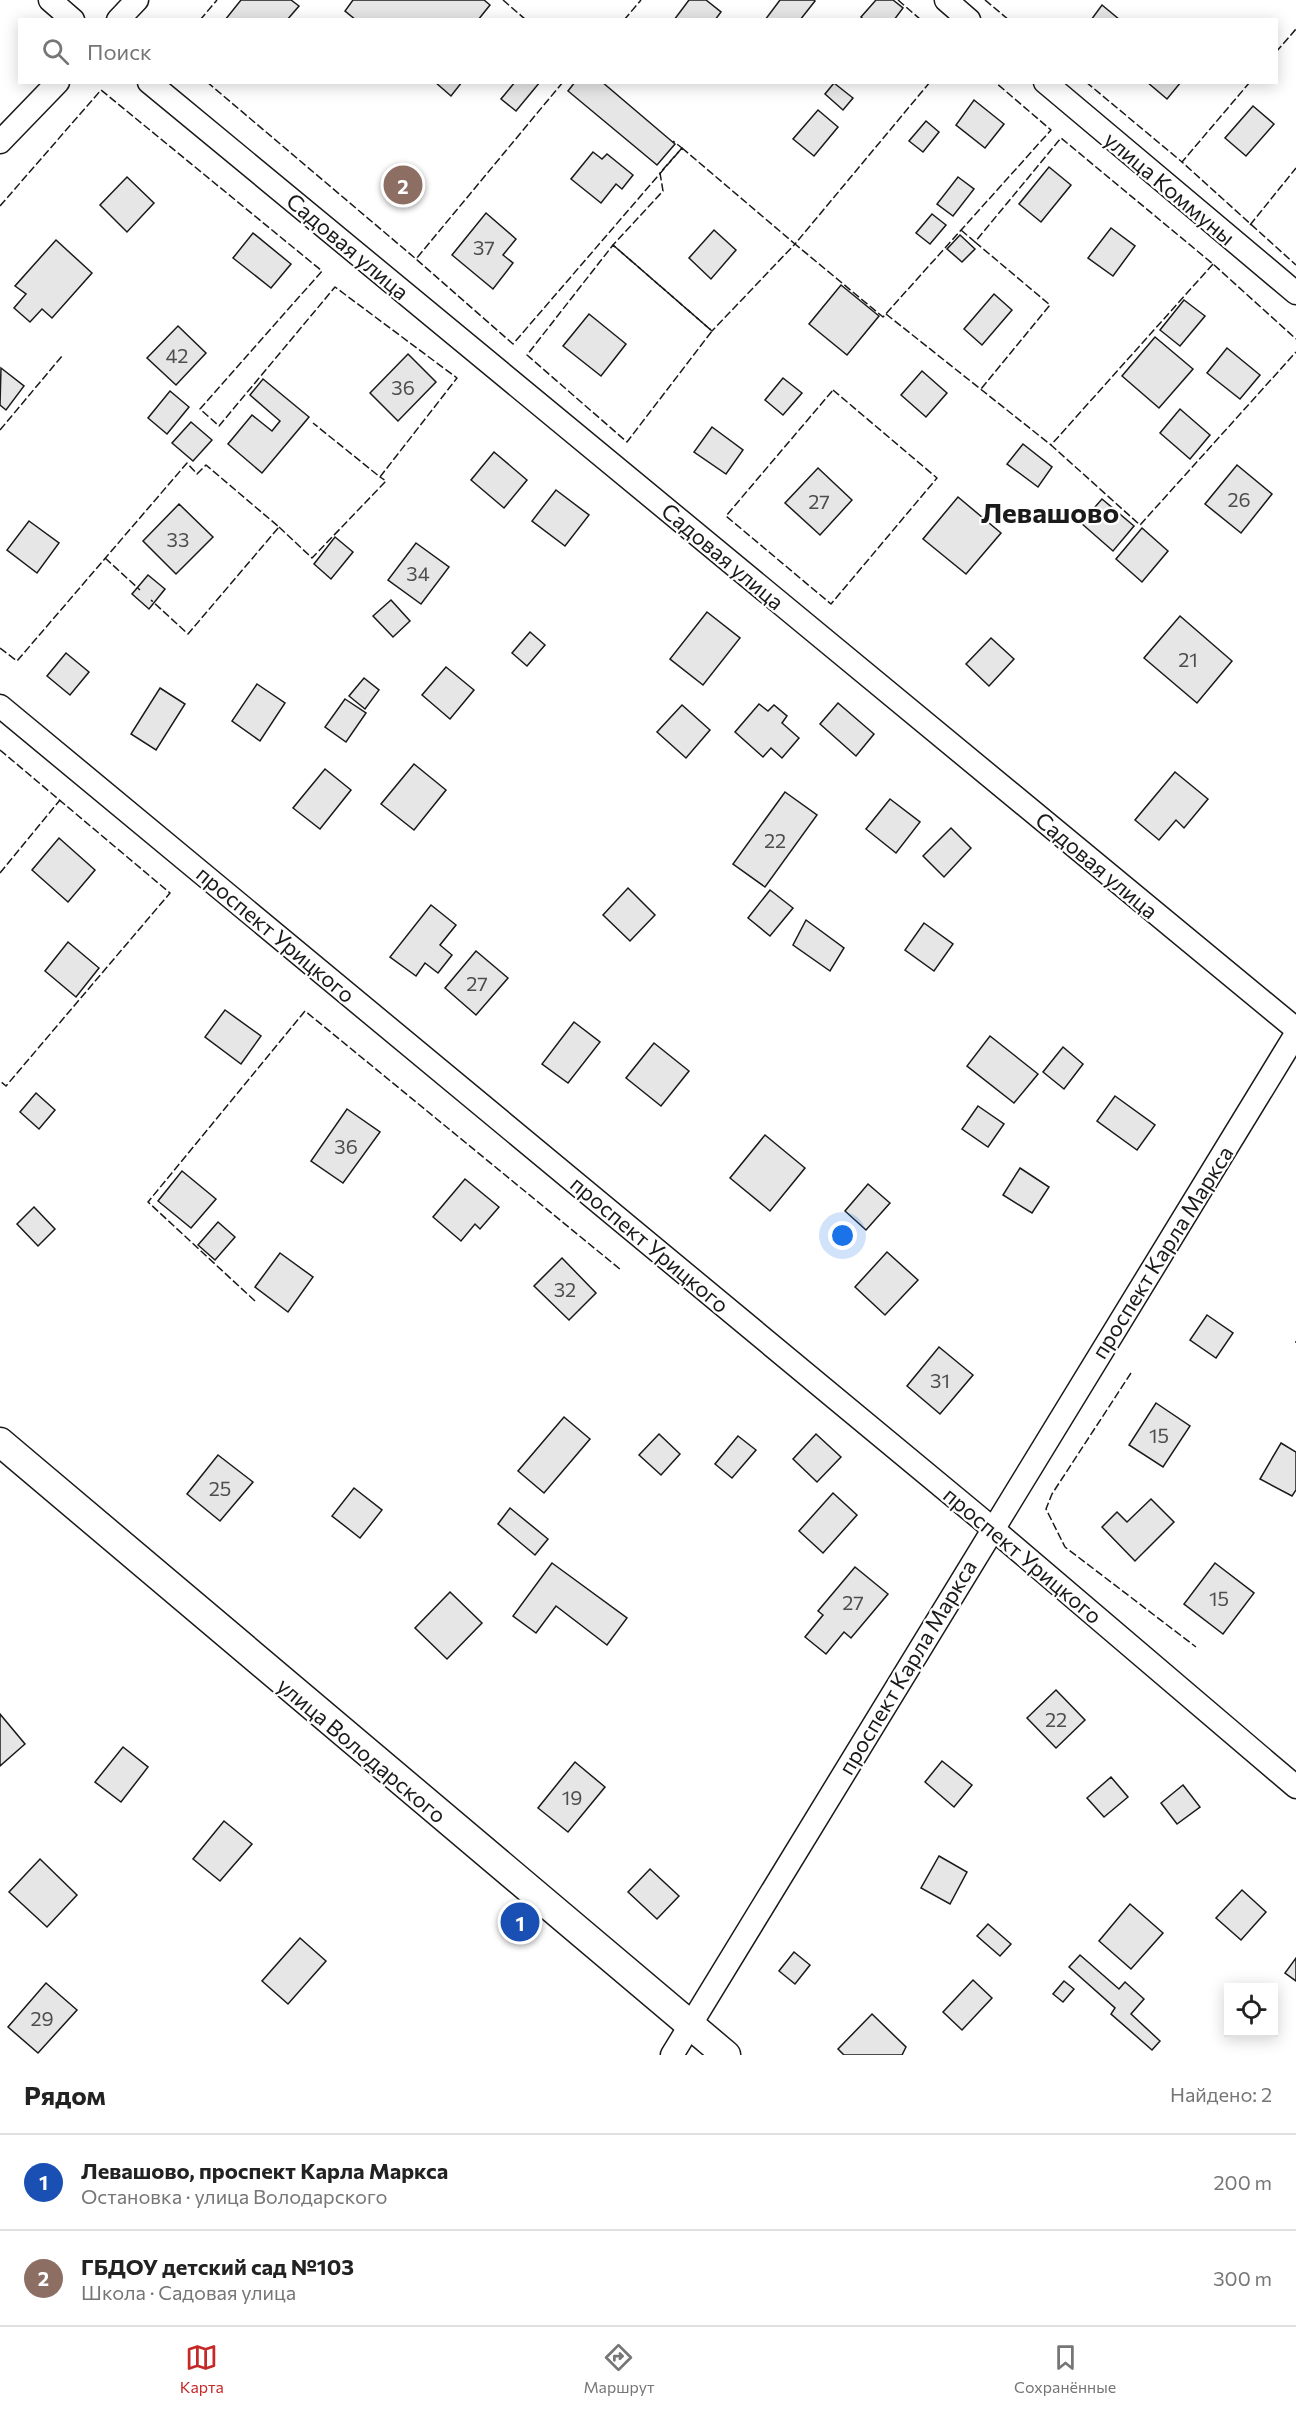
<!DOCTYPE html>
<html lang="ru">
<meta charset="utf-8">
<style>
body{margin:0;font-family:Commissioner,sans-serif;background:#f6f6f6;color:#222}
.controls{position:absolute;right:18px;bottom:18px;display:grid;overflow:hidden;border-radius:0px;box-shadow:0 3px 15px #0003}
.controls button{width:54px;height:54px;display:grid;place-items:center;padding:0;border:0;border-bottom:2px solid #e0e0e0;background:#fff;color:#222;font:30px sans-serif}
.you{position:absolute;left:843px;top:1236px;width:21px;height:21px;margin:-15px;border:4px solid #fff;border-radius:50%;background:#1a73e8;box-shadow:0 0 0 9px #1a73e833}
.badge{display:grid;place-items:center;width:39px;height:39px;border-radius:50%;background:#c62828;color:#fff;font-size:20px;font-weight:700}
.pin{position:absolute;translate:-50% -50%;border:3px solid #fff;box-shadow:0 2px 6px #0006}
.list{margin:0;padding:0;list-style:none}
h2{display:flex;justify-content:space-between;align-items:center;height:78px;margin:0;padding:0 24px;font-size:26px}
h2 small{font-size:20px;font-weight:400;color:#767676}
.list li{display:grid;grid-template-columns:39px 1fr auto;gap:18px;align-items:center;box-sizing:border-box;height:96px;padding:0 24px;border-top:2px solid #e0e0e0}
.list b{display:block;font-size:22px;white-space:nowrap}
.list p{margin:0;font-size:20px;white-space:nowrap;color:#767676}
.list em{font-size:20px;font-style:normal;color:#767676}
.icon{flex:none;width:33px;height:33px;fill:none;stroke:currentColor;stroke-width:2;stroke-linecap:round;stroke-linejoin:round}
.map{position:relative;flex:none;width:1296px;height:2055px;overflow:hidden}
.search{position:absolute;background:#fff;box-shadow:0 3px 15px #0003;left:18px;right:18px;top:18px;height:66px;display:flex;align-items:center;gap:15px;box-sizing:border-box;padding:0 21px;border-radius:0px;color:#767676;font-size:22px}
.sheet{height:270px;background:#fff}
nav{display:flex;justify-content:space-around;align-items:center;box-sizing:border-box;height:84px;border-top:2px solid #e0e0e0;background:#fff;font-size:16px;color:#767676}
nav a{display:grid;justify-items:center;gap:3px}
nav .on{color:#c62828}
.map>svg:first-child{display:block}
</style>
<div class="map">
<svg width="1296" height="2055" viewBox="0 0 1296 2055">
<rect width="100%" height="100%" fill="#fff"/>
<g fill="#e6e6e6" stroke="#1a1a1a" stroke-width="1.5">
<path d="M241,0h50l8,6 -12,14h-62z"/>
<path d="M353,0h131l6,5 -12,15h-122l-11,-9z"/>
<path d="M689,0h17l15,12 -6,8h-41z"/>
<path d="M780,0h34l1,1 -15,19h-35z"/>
<path d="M876,0h17l10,8 -9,12h-30l-3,-3z"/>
<path d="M1102,5l18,15h-29z"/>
<path d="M435,82h27l-11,14z"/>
<path d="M515,82h25l-24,29 -15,-12z"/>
<path d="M575,82h27l73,62 -18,21 -89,-74z"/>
<path d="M1147,82h34l-14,17z"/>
<path d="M834,83l19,15 -10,12 -18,-16z"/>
<path d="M974,100l30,24 -19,24 -29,-23z"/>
<path d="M1253,106l21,18 -28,32 -21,-18z"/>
<path d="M818,110l20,17 -24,29 -21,-17z"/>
<path d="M926,121l13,11 -16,20 -14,-11z"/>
<path d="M593,152l9,7 5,-5 26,21 -11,14 -6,-5 -15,19 -30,-24z"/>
<path d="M1049,167l22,18 -30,37 -22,-18z"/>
<path d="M127,177l27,26 -27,29 -27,-27z"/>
<path d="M958,177l16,12 -21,27 -16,-12z"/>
<path d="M486,213l30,26 -13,16 10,8 -20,26 -41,-34z"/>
<path d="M932,214l14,11 -16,19 -14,-11z"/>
<path d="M1111,228l24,18 -22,30 -25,-18z"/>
<path d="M714,230l22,20 -25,29 -22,-21z"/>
<path d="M253,233l38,31 -20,24 -38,-30z"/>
<path d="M960,235l15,14 -13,13 -15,-13z"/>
<path d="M56,240l36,33 -40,45 -10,-9 -12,13 -16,-14 12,-14 -11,-8z"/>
<path d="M841,285l38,31 -32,39 -38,-31z"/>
<path d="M994,294l18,16 -30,35 -18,-16z"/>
<path d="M1184,300l21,16 -25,30 -20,-16z"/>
<path d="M589,314l37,30 -25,32 -38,-30z"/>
<path d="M178,326l28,27 -30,32 -29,-27z"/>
<path d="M1155,337l38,32 -34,39 -37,-32z"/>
<path d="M1227,348l33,27 -20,24 -33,-26z"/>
<path d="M408,354l28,28 -38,39 -28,-28z"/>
<path d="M1,368l23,18 -18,24 -6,-5z"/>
<path d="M922,371l25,22 -21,24 -25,-22z"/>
<path d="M783,378l19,15 -19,22 -18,-15z"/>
<path d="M263,379l46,38 -47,56 -34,-29 24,-29 20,16 8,-10 -30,-26z"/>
<path d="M170,391l19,16 -22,27 -19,-16z"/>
<path d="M1180,409l30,26 -20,24 -30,-26z"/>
<path d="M191,422l21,18 -19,21 -21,-18z"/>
<path d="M712,427l31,23 -17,24 -32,-22z"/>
<path d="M1023,444l29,23 -14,20 -31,-23z"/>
<path d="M494,452l33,28 -23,28 -33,-28z"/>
<path d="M1237,465l35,29 -31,39 -36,-29z"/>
<path d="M818,468l34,32 -32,35 -35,-32z"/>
<path d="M556,490l33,25 -24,31 -33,-25z"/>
<path d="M958,497l43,36 -35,41 -43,-35z"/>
<path d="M1102,499l32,27 -21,25 -32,-28z"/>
<path d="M179,504l34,33 -37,37 -33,-33z"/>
<path d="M29,521l30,22 -22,30 -30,-23z"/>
<path d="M1142,528l26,23 -26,31 -26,-23z"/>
<path d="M335,537l18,15 -22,27 -17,-15z"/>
<path d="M416,543l33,24 -28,37 -33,-24z"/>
<path d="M148,575l17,14 -16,20 -17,-15z"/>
<path d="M391,600l19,21 -17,16 -20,-21z"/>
<path d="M707,612l33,26 -37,47 -33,-26z"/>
<path d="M1180,616l52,45 -35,42 -53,-45z"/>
<path d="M530,632l15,13 -18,21 -15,-13z"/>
<path d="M991,638l23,21 -25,27 -23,-22z"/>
<path d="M66,653l23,19 -19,23 -23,-19z"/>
<path d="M446,667l28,23 -24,29 -28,-24z"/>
<path d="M364,678l15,12 -14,19 -16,-13z"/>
<path d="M257,684l28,19 -25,38 -28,-20z"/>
<path d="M160,688l25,16 -29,46 -25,-16z"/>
<path d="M345,699l21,14 -20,29 -21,-15z"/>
<path d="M838,703l36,31 -18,22 -36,-32z"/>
<path d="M759,704l9,7 6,-6 13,11 -5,7 17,15 -17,20 -11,-10 -8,9 -28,-25z"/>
<path d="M682,705l28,25 -24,28 -29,-26z"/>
<path d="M414,764l32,26 -32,40 -33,-26z"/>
<path d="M325,769l26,21 -31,39 -27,-21z"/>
<path d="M1175,772l33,27 -24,29 -8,-8 -17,20 -24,-20z"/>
<path d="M785,792l32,23 -52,72 -32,-23z"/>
<path d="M890,799l30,23 -24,31 -30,-24z"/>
<path d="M951,828l20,20 -27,29 -21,-21z"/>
<path d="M59,838l36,32 -27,32 -36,-32z"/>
<path d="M628,888l27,27 -25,26 -27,-26z"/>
<path d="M770,890l23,18 -23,28 -22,-18z"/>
<path d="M431,905l25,20 -16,20 12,10 -14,18 -13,-10 -9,13 -26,-19z"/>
<path d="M806,920l38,28 -14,23 -37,-26z"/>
<path d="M924,923l29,21 -19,27 -29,-21z"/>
<path d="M68,942l31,26 -23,29 -31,-26z"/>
<path d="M476,951l32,27 -32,37 -31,-27z"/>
<path d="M225,1010l36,26 -20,28 -36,-27z"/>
<path d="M574,1022l26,20 -32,41 -26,-19z"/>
<path d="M990,1036l48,38 -24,29 -47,-37z"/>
<path d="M654,1043l35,28 -28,35 -35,-28z"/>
<path d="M1063,1047l20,17 -19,25 -21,-17z"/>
<path d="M36,1093l19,17 -16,19 -19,-17z"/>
<path d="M1115,1096l40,29 -18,25 -40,-29z"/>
<path d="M978,1106l26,18 -16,23 -26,-18z"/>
<path d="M347,1109l33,23 -37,51 -32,-22z"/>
<path d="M765,1135l40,33 -35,43 -40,-33z"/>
<path d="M1020,1168l29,19 -17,26 -29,-18z"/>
<path d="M182,1171l34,28 -25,29 -33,-27z"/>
<path d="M465,1179l34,28 -19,22 -5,-5 -14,17 -28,-24z"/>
<path d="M868,1184l22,19 -24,27 -21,-19z"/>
<path d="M34,1207l21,22 -17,17 -21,-22z"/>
<path d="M218,1222l17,15 -20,23 -17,-15z"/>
<path d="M887,1252l31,28 -33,35 -30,-28z"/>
<path d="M280,1253l33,24 -25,35 -33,-25z"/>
<path d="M562,1258l34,35 -27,27 -35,-34z"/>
<path d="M1207,1315l26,18 -17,25 -26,-18z"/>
<path d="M939,1347l34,28 -33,39 -33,-28z"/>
<path d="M1156,1403l34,23 -27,41 -34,-22z"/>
<path d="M564,1417l26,22 -46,54 -26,-22z"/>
<path d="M659,1434l21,20 -19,21 -22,-20z"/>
<path d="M816,1434l25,23 -24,25 -24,-23z"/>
<path d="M738,1436l18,14 -24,28 -17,-14z"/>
<path d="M1281,1443l15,9v38l-4,6 -32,-17z"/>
<path d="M218,1455l35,27 -33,39 -33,-27z"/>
<path d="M354,1488l28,22 -22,28 -28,-22z"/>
<path d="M833,1493l24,22 -34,38 -24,-22z"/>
<path d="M1151,1499l23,23 -39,39 -33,-34 15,-15 10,10z"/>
<path d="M510,1508l38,31 -13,16 -37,-31z"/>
<path d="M552,1563l75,55 -20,27 -51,-39 -20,27 -23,-17z"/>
<path d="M1215,1563l39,30 -31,41 -39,-30z"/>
<path d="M855,1567l33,27 -37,44 -7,-6 -18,22 -21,-17 18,-22 -5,-4z"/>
<path d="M450,1592l32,31 -35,36 -32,-31z"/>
<path d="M1056,1690l29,30 -29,28 -29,-30z"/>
<path d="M0,1714l25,30 -25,22z"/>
<path d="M123,1747l25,20 -27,35 -26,-20z"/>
<path d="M942,1761l30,24 -18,22 -29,-25z"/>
<path d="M575,1762l30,25 -37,45 -30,-24z"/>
<path d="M1111,1777l17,20 -24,20 -17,-19z"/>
<path d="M1183,1785l17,22 -23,17 -16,-21z"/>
<path d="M224,1821l28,23 -32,37 -27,-22z"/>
<path d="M939,1856l28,16 -17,32 -29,-16z"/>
<path d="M40,1859l37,36 -30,32 -38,-35z"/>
<path d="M650,1869l29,27 -22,23 -29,-27z"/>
<path d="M1242,1890l24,22 -25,28 -25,-22z"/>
<path d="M1130,1904l33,29 -32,36 -32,-28z"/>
<path d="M988,1924l23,20 -11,12 -23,-20z"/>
<path d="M300,1938l26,23 -38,43 -26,-23z"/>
<path d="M794,1952l16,13 -15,19 -16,-13z"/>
<path d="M1080,1955l39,34 6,-7 19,17 -13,15 29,27 -8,9 -41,-36 4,-6 -46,-41z"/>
<path d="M1296,1958v23l-11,-8z"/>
<path d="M973,1980l19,18 -30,32 -19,-18z"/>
<path d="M1064,1981l10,8 -11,13 -10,-8z"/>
<path d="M46,1983l31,27 -39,43 -30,-26z"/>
<path d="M872,2014l34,33 -4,8h-58l-6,-6z"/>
</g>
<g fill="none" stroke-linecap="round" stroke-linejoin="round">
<defs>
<g id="minor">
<path d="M50,0l23,20"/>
<path d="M946,0l23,20"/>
<path d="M118,20l19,-20"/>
<path d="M149,82l1147,947"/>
<path d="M1045,82l251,211"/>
<path d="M0,142l58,-60"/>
<path d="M0,706l992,822 304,259"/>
<path d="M672,2055l624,-1021"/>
</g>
<path id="tertiary" d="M0,1442l726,613"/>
</defs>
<use href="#minor" stroke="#1a1a1a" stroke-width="25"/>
<use href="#tertiary" stroke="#1a1a1a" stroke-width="31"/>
<use href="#minor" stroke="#fff" stroke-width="22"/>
<use href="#tertiary" stroke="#fff" stroke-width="28"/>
<g stroke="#1a1a1a" stroke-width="1.5" stroke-dasharray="8 3" stroke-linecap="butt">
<path d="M503,0l23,20"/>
<path d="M898,0l23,20"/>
<path d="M985,0l24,20"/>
<path d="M200,20l17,-20"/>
<path d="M624,20l17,-20"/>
<path d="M1276,52l20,-23"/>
<path d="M207,82l209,177 1,-1"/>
<path d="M563,82l-147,177 97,85 169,-196 -9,-7"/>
<path d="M930,82l-135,162 88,73 168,-187 -56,-48"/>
<path d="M1086,82l96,80"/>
<path d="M1250,82l-68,80 114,103"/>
<path d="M682,148l113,96 -83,87 -99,-86 50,-54 -3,-18z"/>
<path d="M0,206l101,-116 221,181 -122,138 19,17 116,-139 122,91 -77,99 -67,-54"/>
<path d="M1250,225l46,-57"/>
<path d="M961,230l14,12 86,-104 152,126 83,75"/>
<path d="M975,242l75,63 -69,84"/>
<path d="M613,245l99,86 -85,111 -100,-87z"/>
<path d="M1213,264l-162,181 89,80 156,-173"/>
<path d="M886,314l165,131"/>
<path d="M833,390l104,88 -106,126 -105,-88z"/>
<path d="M0,430l62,-74"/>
<path d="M279,527l33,31 74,-77 -6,-4"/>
<path d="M105,558l35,32"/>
<path d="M0,648l17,13 170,-198 10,11 9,-9 73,62 -91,107 -37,-34"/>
<path d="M0,750l170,143 -164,193 -6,-5"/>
<path d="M0,873l60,-73"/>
<path d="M255,1301l-107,-99 157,-191 316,259"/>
<path d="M1296,1341v2"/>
<path d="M1131,1373l-79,121 -6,15 19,38 131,100"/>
</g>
</g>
<g text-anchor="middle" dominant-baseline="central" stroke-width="4.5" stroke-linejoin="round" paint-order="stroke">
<g font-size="20" fill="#4d4d4d">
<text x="484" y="247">37</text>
<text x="177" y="355">42</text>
<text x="403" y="387">36</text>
<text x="1239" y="499">26</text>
<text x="819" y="501">27</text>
<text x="178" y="539">33</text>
<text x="418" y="573">34</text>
<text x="1188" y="659">21</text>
<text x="775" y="840">22</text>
<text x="477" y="983">27</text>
<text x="346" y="1146">36</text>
<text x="565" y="1289">32</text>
<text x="940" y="1380">31</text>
<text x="1159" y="1435">15</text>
<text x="220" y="1488">25</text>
<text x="1219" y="1598">15</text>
<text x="853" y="1602">27</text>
<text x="1056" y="1719">22</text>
<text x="572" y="1797">19</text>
<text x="42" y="2018">29</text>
</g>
<g font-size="22" fill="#1a1a1a" stroke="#fff">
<text transform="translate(1170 188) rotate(40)">улица Коммуны</text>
<text transform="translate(348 246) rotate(40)">Садовая улица</text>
<text transform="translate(723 556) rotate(40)">Садовая улица</text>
<text transform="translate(1097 865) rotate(40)">Садовая улица</text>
<text transform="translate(276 934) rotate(40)">проспект Урицкого</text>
<text transform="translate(650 1244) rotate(40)">проспект Урицкого</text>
<text transform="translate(1162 1252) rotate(-58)">проспект Карла Маркса</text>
<text transform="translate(1023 1555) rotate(40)">проспект Урицкого</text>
<text transform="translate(907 1667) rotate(-59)">проспект Карла Маркса</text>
<text transform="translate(362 1750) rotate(40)">улица Володарского</text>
</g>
<g font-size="28" font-weight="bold" fill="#1a1a1a" stroke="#fff">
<text x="1050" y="512">Левашово</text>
</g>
</g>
</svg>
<div class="controls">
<button><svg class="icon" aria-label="locate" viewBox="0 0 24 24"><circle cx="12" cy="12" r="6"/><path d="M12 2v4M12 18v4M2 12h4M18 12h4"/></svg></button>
</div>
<div class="you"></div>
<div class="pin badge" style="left:520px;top:1922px;background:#1a4fb4">1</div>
<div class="pin badge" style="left:403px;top:185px;background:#8d6e63">2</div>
<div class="search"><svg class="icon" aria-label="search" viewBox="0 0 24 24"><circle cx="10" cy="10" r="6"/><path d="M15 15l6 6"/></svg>Поиск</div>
</div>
<section class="sheet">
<h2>Рядом<small>Найдено: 2</small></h2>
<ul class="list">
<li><span class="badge" style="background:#1a4fb4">1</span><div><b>Левашово, проспект Карла Маркса</b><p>Остановка · улица Володарского</p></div><em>200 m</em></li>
<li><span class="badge" style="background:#8d6e63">2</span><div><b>ГБДОУ детский сад №103</b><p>Школа · Садовая улица</p></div><em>300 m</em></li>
</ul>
</section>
<nav>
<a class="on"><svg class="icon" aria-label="map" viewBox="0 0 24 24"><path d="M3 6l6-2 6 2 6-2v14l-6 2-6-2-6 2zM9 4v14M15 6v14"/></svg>Карта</a>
<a><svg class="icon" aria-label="directions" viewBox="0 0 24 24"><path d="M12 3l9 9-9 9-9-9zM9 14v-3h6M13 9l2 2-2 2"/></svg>Маршрут</a>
<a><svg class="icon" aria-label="saved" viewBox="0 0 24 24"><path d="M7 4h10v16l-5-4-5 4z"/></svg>Сохранённые</a>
</nav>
